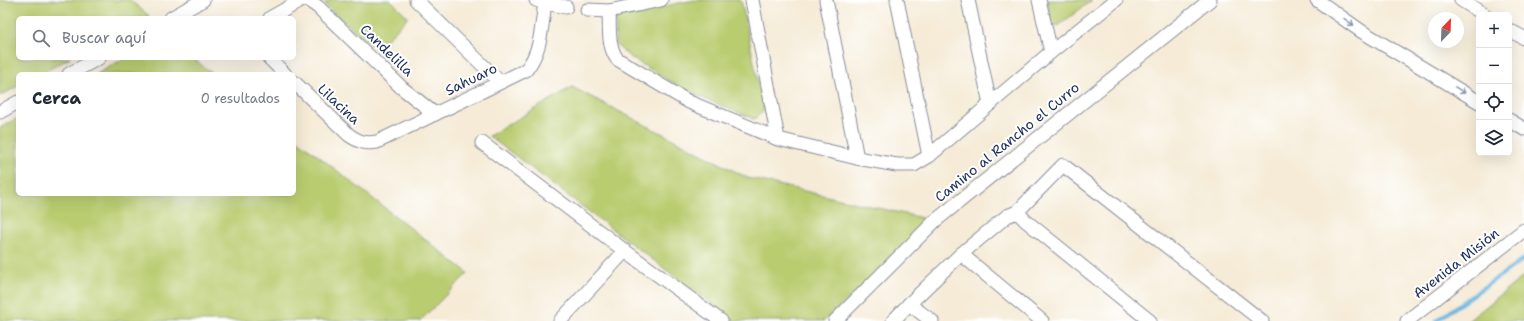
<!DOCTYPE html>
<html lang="es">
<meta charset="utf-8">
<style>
body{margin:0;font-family:"Shantell Sans",sans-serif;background:#f6f6f7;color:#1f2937}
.controls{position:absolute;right:12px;top:12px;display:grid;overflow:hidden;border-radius:6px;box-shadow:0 4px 16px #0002}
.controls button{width:36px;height:36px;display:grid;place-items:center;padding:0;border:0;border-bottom:1px solid #e0e1e3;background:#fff;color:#1f2937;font:20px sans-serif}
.compass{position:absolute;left:1428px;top:12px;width:36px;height:36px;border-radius:50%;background:#fff;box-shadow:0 4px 16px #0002;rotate:23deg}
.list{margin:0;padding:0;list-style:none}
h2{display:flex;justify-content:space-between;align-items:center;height:52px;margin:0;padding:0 16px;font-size:17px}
h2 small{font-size:13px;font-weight:400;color:#747a83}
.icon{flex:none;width:22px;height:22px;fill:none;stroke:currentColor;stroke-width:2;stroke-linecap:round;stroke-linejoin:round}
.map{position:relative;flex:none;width:1524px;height:321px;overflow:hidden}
.search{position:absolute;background:#fff;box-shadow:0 4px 16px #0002;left:16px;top:16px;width:280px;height:44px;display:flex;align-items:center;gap:10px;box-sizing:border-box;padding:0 14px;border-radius:6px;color:#747a83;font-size:15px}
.panel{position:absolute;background:#fff;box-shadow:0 4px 16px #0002;left:16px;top:72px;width:280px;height:124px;border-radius:6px}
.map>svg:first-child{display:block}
</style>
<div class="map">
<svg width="1524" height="321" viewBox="0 0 1524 321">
<rect width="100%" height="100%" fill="#fff"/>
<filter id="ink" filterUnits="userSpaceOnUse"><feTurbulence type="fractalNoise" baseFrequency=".025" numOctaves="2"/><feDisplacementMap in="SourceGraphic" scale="8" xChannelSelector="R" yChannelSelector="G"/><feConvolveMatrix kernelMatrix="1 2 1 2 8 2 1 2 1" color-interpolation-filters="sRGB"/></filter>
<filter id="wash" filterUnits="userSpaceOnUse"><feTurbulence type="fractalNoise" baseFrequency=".012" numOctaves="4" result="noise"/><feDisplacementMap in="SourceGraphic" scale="16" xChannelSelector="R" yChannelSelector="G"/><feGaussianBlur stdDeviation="0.9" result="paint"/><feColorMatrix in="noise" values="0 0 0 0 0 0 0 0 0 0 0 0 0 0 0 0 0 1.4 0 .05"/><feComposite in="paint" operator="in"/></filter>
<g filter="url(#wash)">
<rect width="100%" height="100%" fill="#f5ebd6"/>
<g fill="#b9cc70" stroke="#6a7e67">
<path d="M0,0h130l19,16 -4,2h-127v40h52l-30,16h-22v12l-18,10z"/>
<path d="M330,0h61l17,17 -31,33 -53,-46z"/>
<path d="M694,0h47l23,111 -10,8 -66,-27 -58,-35 -15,-13 1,-24 6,-5z"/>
<path d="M1047,0h45l-34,26 -7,-3z"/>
<path d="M125,58h67l21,16h-116z"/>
<path d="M572,87l176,91 187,43 -111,100h-90l-245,-185z"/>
<path d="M18,118v76h276v-57l174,136 -48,48h-420v-193z"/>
<path d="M1524,276v45h-56z"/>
</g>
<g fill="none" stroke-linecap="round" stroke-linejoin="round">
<path stroke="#6ab6e3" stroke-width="3.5" d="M1436,321l88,-62"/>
</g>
</g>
<g filter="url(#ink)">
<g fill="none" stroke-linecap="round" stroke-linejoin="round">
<defs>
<g id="minor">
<path d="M308,0l10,7 84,81 33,26"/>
<path d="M416,0l84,82"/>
<path d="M536,0l9,3 21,4"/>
<path d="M752,0l26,139"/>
<path d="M826,0l31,158"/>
<path d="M897,0l32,156"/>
<path d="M968,0l22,104"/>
<path d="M1039,0l12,52"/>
<path d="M1317,0l44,31 118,71"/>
<path d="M1461,0l24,15"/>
<path d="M587,10l22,1 52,-11"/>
<path d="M609,11c1,15 -2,34 8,48l72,43 89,37 79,19 40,7h17l15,-9 122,-104 65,-52"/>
<path d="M171,18l32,-18"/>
<path d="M270,18l32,-18"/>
<path d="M1509,30l15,8"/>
<path d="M269,58l16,16"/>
<path d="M69,74l30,-16"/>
<path d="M294,82l55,53c10,7 16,9 28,7l149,-72c16,-20 15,-42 19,-67"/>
<path d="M0,112l18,-10"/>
<path d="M1509,120l15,9"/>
<path d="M482,143l143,108 96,70"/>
<path d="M1017,212l46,-47 199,156"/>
<path d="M961,254l46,-38 10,-4 9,9 124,100"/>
<path d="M909,304l52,-50 81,67"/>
<path d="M560,321l65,-70"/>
<path d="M835,321l100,-100 275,-221"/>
<path d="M893,321l16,-17 23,17"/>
<path d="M1407,321l117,-91"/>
</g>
</defs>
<use href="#minor" stroke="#888d9a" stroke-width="15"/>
<use href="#minor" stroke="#fff" stroke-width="13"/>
</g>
<defs><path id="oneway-shaft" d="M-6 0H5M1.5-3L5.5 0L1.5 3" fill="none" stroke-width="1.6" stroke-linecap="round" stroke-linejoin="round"/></defs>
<g stroke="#8d97ae">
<use href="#oneway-shaft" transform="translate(1349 22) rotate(35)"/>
<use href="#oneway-shaft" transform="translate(1460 90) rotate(31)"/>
</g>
</g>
<g text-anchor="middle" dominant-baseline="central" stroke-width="4" stroke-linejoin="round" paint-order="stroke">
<g font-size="14" fill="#1b2f5e" stroke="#fff">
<text transform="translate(387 50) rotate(44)">Candelilla</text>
<text transform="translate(471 79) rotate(-26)">Sahuaro</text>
<text transform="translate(339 104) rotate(43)">Lilacina</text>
<text transform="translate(1007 142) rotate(-39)">Camino al Rancho el Curro</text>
<text transform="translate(1456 263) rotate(-38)">Avenida Misión</text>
</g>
</g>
</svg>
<div class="controls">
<button>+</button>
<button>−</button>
<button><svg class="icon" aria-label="locate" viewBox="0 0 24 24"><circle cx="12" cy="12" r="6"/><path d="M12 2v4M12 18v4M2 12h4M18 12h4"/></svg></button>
<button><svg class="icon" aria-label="layers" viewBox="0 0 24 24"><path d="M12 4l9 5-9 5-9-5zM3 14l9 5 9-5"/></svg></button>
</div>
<svg class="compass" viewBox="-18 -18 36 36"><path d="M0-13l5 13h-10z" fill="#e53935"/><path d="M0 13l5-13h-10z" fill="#747a83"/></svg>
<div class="search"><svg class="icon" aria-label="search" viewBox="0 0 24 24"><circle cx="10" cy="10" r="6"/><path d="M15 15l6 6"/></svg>Buscar aquí</div>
<section class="panel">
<h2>Cerca<small>0 resultados</small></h2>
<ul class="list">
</ul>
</section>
</div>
